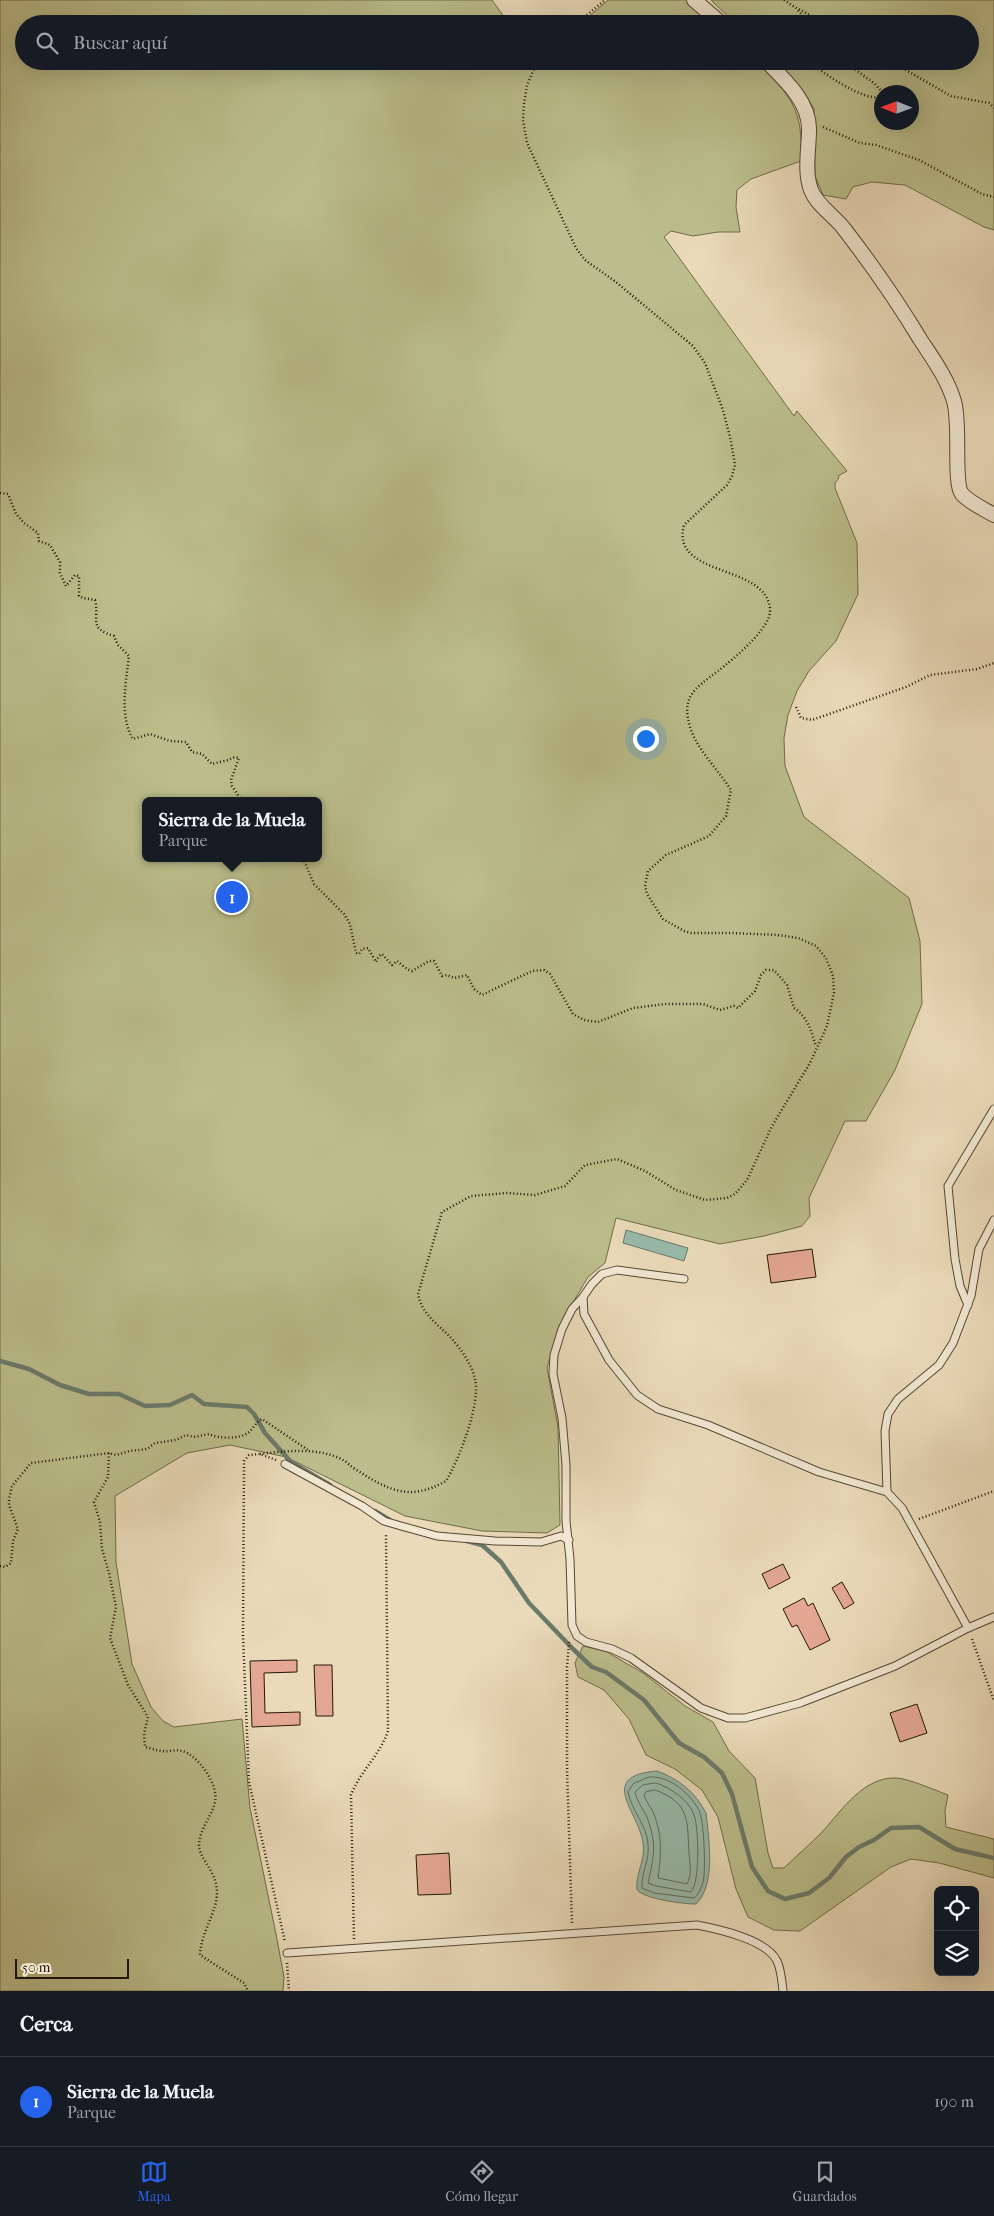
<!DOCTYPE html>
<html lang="es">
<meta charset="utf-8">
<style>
body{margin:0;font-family:"IM FELL French Canon",serif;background:#20242c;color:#f1f3f6}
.controls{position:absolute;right:15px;bottom:15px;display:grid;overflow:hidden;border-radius:8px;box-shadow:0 5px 20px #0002}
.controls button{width:45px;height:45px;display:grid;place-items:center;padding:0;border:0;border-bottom:1px solid #363941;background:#171b24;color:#f1f3f6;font:25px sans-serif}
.compass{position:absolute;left:874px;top:85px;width:45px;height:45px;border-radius:50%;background:#171b24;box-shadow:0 5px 20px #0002;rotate:271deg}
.scale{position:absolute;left:15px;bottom:12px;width:114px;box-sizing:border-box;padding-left:5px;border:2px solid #261809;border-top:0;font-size:14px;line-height:18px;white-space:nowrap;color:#261809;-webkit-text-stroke:4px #f1e7d2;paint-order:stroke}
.you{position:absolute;left:645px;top:738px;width:18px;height:18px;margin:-12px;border:4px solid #fff;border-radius:50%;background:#1a73e8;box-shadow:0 0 0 8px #1a73e833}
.badge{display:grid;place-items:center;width:32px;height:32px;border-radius:50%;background:#2563eb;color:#fff;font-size:16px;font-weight:700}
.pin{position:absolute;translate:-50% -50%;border:2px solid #fff;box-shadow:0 1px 5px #0006}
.popup{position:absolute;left:142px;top:797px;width:180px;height:65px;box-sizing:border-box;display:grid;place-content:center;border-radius:8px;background:#171b24;filter:drop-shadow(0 1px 4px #0005);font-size:16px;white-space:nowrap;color:#9ea1a6}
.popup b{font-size:19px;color:#f1f3f6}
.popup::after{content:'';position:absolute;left:50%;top:100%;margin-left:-10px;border:10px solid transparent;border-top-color:#171b24}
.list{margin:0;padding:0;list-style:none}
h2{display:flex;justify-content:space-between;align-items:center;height:65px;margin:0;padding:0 20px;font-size:21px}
h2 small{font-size:16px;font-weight:400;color:#9ea1a6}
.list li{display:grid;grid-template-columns:32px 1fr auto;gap:15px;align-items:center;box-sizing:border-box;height:90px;padding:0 20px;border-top:1px solid #363941}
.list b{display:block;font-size:19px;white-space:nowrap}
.list p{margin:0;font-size:16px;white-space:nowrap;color:#9ea1a6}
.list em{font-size:16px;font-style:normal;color:#9ea1a6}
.icon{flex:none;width:28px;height:28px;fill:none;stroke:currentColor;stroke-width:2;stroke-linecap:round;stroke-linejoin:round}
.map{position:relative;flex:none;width:994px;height:1991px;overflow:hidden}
.search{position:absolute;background:#171b24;box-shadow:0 5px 20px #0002;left:15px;right:15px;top:15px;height:55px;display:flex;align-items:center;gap:12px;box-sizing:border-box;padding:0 18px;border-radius:28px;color:#9ea1a6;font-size:19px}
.sheet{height:155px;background:#171b24}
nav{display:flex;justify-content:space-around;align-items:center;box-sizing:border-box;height:70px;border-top:1px solid #363941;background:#171b24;font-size:14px;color:#9ea1a6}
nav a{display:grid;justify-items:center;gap:2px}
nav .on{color:#2563eb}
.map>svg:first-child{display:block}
</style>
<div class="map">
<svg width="994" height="1991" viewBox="0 0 994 1991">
<rect width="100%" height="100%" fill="#eadab9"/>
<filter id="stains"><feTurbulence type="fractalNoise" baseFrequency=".004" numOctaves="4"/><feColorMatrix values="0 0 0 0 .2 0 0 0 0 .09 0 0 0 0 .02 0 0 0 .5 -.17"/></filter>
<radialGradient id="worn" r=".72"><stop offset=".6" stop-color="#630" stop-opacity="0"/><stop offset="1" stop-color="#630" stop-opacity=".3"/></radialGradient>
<g fill="#bbbe8c" stroke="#706b4a" fill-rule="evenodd">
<path d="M0,0h492l17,24h-485v37h512l5,6 2,-6h214c35,38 46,46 44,100l-50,18 -14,11 -1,17 4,25h-22l-25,4 -22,-5 -7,6 130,179 3,-5 50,60 -9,5 1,2 -4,5v5l22,55 1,51 -22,47 -27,30 -12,20 -9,24 -4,23 1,28 19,51 105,81 11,43 2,63 -27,66 -29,51h-21l-36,77 1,18 -8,10 -38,10 -44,8 -104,-26 -11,45 -17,14 -29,49 -12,42 11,59 2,98 -13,8 -65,-2 -77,-15 -119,-59 -56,-12 -43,8 -72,43 1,66 16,102 19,43 12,14 11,6 68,-8 8,89 26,126 8,43 -1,14h-283zM146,801h172v57h-172z"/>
<path d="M608,0h79l28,24h-135z"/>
<path d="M711,0h283v230l-10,-3 -79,-42 -33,-3 -19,5 -7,12 -23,-4 -8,-19 -1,-67 -11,-18 -26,-30h193v-37h-234zM882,92h30v30h-30z"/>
<path d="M583,1646l24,6 36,21 42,33 28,16 16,29 26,27 13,75 5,15h11c13,-13 27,-24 39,-37 19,-21 41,-55 74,-53 12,1 38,12 51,17l-3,16 1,16 48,12v39l-55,-15 -28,-4 -20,8 -91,64 -26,-1 -26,-13 -12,-28 -18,-72 -16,-27 -27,-21 -29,-14 -17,-36 -25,-29 -26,-13 -3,-14z"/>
</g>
<g fill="#98bbac" stroke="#6a7a6b">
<path d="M626,1230l62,18 -4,13 -61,-18z"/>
<path d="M657,1771c22,8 38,21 49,42 3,26 10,72 -10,91 -13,0 -51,-5 -59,-14 -2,-16 9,-30 6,-47 -4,-31 -47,-67 14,-72z"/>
</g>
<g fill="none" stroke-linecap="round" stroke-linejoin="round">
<g stroke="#5f6a5a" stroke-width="1">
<path d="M649,1777c20,-2 44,18 51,36 4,10 6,59 3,69 -2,7 -4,12 -9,16l-40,-5 -12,-5c-1,-15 8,-28 6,-44 -1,-19 -17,-34 -20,-52l5,-8z"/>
<path d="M656,1783c15,5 33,17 38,32 5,13 6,68 -3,77l-35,-6 -8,-3c6,-26 9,-39 -1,-66 -4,-8 -10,-16 -12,-25l8,-7z"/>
<path d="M655,1790c36,13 32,32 34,63 1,10 3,22 -2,31l-29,-6c3,-24 5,-42 -5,-66 -3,-6 -7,-11 -9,-17l2,-3z"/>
</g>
<g stroke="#6a7a6b" stroke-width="4.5">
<path d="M0,1361l29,8 31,16 29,9h30l26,12 25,-1 22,-10 12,9 43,3 7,7 11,19 26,29 39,23"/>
<path d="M375,1511l15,9"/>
<path d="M467,1541l15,4 19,17 28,41 44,46 19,18 14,5 38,28 35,43 25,14 18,16 10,21 20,73 16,24 17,8 24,-6 20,-15 17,-21 13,-10 15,-7 17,-12 28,-1 36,22 39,9"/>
</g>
</g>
<g fill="#e3a793" stroke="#261809">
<path d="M812,1249l4,28 -45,6 -4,-28z"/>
<path d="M783,1564l7,14 -21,11 -7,-15z"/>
<path d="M842,1582l12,21 -10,6 -12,-21z"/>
<path d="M804,1598l4,8 5,-3 17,37 -20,10 -13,-25 -5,2 -9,-18z"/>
<path d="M297,1660v12l-33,1 1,40 35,-1v13l-48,2 -2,-66z"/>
<path d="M314,1665h18l1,51h-17z"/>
<path d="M917,1704l10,29 -27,9 -10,-29z"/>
<path d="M449,1853l2,41 -33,1 -2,-40z"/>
</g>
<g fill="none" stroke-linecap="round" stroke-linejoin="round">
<defs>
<g id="lane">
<path d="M684,1279l-67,-9 -15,4 -10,10 -9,13 1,17 25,46 28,35 21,14 50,16 111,47 68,20 15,16 66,120"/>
<path d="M583,1297l-11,12 -10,20 -8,26 -1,19 9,44 4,47v56l4,38 2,66 5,11 9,6 26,7 19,9 70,50 27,10h17l55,-15 95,-37 73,-38 26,-11"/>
<path d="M968,1305l-8,-19 -5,-27 -7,-73 46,-77"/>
<path d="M285,1464l77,42 22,15 17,5 36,10 58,5 46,1 20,-6 8,4"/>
<path d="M887,1492l-2,-61 3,-17 10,-15 41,-34 14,-22 18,-47 8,-47 15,-29"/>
<path d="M287,1953l410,-28c21,4 70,15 80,36 4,8 5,20 6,30"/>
</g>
<g id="street">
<path d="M694,0l28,24"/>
<path d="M766,61c18,18 44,41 43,69 0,19 -5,41 2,60 6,16 24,26 34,40 27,35 52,71 75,109 13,20 27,39 34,62 7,23 -1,82 8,93 8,9 22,15 32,21"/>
</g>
</defs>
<use href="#lane" stroke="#574835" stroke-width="9"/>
<use href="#street" stroke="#574835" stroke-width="16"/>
<g stroke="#261809" stroke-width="2.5" stroke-dasharray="1 2.5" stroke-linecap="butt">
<path d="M784,0l12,8 14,16"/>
<path d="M799,9l27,15"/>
<path d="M576,24l29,-24"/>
<path d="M807,61c16,11 56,41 75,36"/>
<path d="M844,61l31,23 7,8"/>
<path d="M890,61l61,35 38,7 5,5"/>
<path d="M823,127l37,16 16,2 43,15 63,34 12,3"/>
<path d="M0,493l8,1 8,20 8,9 14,10 1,8 11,4 10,17v11l6,13 9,-11 4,1v20l4,2 12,2c5,19 -8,28 19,36l4,9 11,11c-3,25 -10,61 4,83l17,-5 20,7 16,1 6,10 10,2 10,10 16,-4 7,-3 4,1 -8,22 1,6 10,15"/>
<path d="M796,707l5,11 11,2 94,-33 24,-12 47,-6 17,-6"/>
<path d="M303,858l11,26 30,30 6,10 6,29 3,1 3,-5 6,-1 8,14 3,-6 3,-2 10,11 5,-4 10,8 5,2 17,-10h5l8,15 5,-1 7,3 13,-3 7,14 8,6 50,-24 12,-1 6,4 23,40 11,6 14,2 35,-14 32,-4h38l17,6 14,-4 4,2 17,-17 6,-16 5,-5h8l13,15 7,23c14,9 17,23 22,38"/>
<path d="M109,1453l-1,24 -14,25 6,20 2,27 7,24 7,34 -6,31 18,47 20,32 -4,17 1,13c6,1 12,4 18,4 6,1 12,-2 19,0 16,4 37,34 33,51 -4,16 -15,26 -16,43 0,14 18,26 18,48 0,19 -16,39 -17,62l44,28 4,8"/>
<path d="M260,1454c25,-3 60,-7 83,6 4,2 7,6 12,9 33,21 54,33 91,12 13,-21 35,-78 29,-102 -3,-14 -14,-30 -23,-40 -14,-15 -30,-24 -34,-45l24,-82 29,-16 36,-3 28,2 30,-9 20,-21 32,-6 28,12 31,19 29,10 22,-2 8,-4 12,-14 25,-54 38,-63 17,-37 7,-33 -1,-17 -7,-18 -10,-12 -18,-8 -20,-3 -46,-2h-41l-7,-2 -21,-12 -16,-25 -2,-8 3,-15 18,-16 43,-19 17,-20 5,-26c-12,-19 -33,-40 -40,-60 -11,-33 3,-41 27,-59 14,-11 54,-43 52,-62 -4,-46 -100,-31 -86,-84l43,-40 5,-9 3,-11 -4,-24 -8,-31 -18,-47 -12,-17 -77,-64 -31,-22 -9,-12 -49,-105 -4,-23 1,-17 3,-17 10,-25"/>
<path d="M276,1460l-16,-6 -11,1 -5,6 -1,175 6,146 36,160"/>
<path d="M919,1519l75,-28"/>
<path d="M0,1566l5,1 6,-4 2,-22 5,-12 -9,-24v-6l3,-13 19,-23 78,-10 7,2 14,-4 17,-2 8,-6 21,-3 10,-5 8,2 15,-3c10,5 30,5 39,-1 5,-4 8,-11 14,-14l46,31"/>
<path d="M972,1639l22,62"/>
<path d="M569,1642l-2,25v102l5,155"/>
<path d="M354,1939l-3,-144c10,-25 29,-40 37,-64l-2,-198"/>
<path d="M287,1963l2,28"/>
</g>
<use href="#lane" stroke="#f1e7d2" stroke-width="7"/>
<use href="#street" stroke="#f1e7d2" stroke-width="14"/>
</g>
<rect width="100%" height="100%" filter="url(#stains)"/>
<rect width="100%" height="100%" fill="url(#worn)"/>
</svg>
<div class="controls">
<button><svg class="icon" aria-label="locate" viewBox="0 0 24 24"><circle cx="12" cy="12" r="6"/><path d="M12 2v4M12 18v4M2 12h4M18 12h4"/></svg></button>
<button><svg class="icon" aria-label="layers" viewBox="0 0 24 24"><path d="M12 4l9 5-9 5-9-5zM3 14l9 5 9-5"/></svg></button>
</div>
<svg class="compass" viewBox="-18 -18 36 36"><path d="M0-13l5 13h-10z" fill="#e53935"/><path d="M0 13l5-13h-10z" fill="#9ea1a6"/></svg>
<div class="scale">50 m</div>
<div class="you"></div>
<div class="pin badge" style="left:232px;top:897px">1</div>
<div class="popup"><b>Sierra de la Muela</b>Parque</div>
<div class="search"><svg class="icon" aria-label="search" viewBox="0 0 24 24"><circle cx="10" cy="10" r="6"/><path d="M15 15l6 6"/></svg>Buscar aquí</div>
</div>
<section class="sheet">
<h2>Cerca<small></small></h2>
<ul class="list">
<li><span class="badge">1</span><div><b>Sierra de la Muela</b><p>Parque</p></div><em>190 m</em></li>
</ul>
</section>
<nav>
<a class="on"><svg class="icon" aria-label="map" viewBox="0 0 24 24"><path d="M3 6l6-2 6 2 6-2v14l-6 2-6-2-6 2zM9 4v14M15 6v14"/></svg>Mapa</a>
<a><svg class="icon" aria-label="directions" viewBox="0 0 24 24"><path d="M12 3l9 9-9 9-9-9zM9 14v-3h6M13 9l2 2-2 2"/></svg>Cómo llegar</a>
<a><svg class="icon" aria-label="saved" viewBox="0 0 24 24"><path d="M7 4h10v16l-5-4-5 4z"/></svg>Guardados</a>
</nav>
